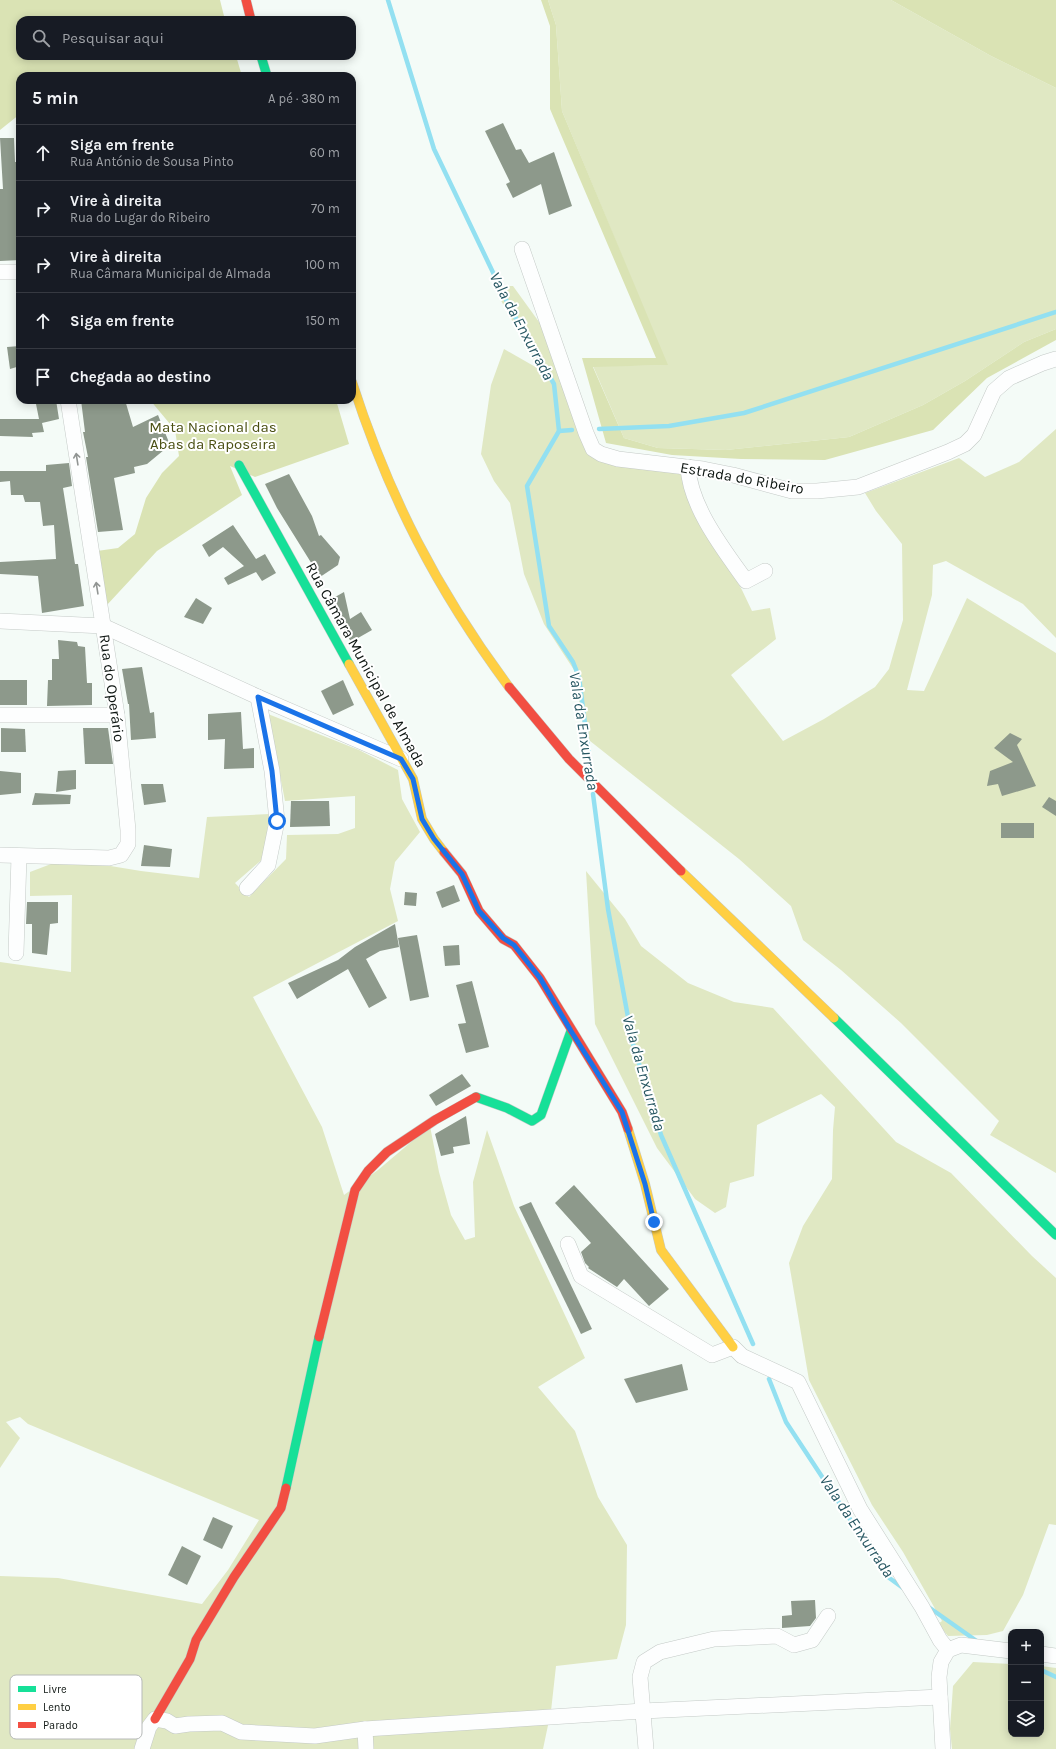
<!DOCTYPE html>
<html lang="pt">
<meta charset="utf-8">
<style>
body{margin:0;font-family:Karla,sans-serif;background:#242831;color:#f1f3f6}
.controls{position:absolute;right:12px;bottom:12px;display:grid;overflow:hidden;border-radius:8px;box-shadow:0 2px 10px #0003}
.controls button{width:36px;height:36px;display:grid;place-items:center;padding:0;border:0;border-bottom:1px solid #363941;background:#171b24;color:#f1f3f6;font:20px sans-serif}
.stop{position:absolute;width:12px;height:12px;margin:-9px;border:3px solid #1a73e8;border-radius:50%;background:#fff}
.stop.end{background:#1a73e8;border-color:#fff;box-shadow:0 1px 4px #0008}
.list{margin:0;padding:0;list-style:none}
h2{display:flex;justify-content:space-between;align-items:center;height:52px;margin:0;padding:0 16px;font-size:17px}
h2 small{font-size:13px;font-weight:400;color:#9ea1a6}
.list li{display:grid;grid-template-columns:26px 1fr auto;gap:12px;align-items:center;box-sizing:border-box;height:56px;padding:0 16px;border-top:1px solid #363941}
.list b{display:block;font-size:15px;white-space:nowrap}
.list p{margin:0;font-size:13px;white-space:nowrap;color:#9ea1a6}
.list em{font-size:13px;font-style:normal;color:#9ea1a6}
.icon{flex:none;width:22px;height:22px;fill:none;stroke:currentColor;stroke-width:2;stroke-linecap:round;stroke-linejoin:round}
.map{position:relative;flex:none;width:1056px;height:1749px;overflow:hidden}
.search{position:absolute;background:#171b24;box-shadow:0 2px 10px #0003;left:16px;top:16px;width:340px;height:44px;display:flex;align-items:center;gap:10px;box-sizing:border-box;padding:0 14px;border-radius:12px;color:#9ea1a6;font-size:15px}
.panel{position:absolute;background:#171b24;box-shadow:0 2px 10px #0003;left:16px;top:72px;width:340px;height:332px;border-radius:12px}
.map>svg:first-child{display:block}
</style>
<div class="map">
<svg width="1056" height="1749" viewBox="0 0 1056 1749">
<rect width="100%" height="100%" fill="#f4fbf7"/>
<g fill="#e0e8c3">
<path d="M548,0h343l100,56 65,32v241l-32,13 -59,39 -42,24 -74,32 -123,13 -68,-2 -34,-10 -31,-72 74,-1 -105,-254 -6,-86z"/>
<path d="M493,286h20l34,47 48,122 87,17 11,32 49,86 10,21 18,-3 6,31 -45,36 52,66 41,-22 51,-32 14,-18 14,-49 -1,-76 -26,-33 -11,-18 94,-35 26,19 34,-15 37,-33v209l-33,-34 -77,-43 -13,4 -1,30 -25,95 17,1 43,-93 89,55v520l-66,-38 9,-14 -98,-98 -60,-53 -38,-30 -12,-34 -33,-30 -19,-17 -154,-122 -11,-67 -30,-46 -20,-50 -14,-71 -16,-22 -13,-27 10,-69 13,-36 35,20z"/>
<path d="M268,714l91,36 39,20 4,29 18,33 -25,30 -5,27 8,32 -145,76 69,130 22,68 34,-25 52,-44 9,46 12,43 14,25 10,-3 -2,-55 14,-52 27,76 71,152 -47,29 37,44 23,66 29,48 -1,80 -9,34 -61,7 -5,45 -8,38h-543v-173l58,2 144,26 26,-34 31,-50 -231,-96 -8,-7 -14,5 14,16 -20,30v-506l71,10 1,-77 -42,1v-24l21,-8 35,-2 55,9 58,7 8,-61 62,-3 -4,43 -30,26 14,14 37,-38 1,-24 51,-1 17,-6v-32l-70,5z"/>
<path d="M586,871l39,48 16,27 47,37 46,19 39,6 123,134 55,31 81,83 24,22v247l-7,-1 -26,71 -20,36 -16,4 -39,1 -10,-12 4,-3 -39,-69 -31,-47 -63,-125 -20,-117 14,-37 29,-47 1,-49 2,-23 -14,-13 -64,31 -3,51 -24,7 -4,24 -11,6 -20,-14 -38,-51 -62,-124z"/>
<path d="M973,1662l38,2v70h30v-68l15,2v81h-104l-2,-20 3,-43z"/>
</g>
<g fill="#dae3b4">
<path d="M0,0h220l5,20h-205v36h216l6,20h-222v38l-20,16z"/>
<path d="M541,0h7l8,25 6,86 106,254 -75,2 31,71 34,10 68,2 123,-13 74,-32 42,-24 59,-39 32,-13v11l-69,38 -54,52 -108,30 -84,-1 -69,-4 -66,-12 -24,-85h74l-106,-249v-83z"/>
<path d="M891,0h165v88l-65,-32z"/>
<path d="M150,400h186l13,44 -94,33 -25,-11 12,29 -85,56 -51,55 -9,-55 21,-3 17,-14 11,-36 16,-25 17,-17 -4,-26z"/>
</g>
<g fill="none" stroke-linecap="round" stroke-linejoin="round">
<g stroke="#93e0f1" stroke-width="4.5">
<path d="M388,0l46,149 76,159 44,76 5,47 -32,55 22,140 24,36 6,15 12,94"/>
<path d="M599,429l70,-3 75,-13 312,-101"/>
<path d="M559,431l13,-1"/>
<path d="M593,794l15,115 25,135 28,91 92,209"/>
<path d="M769,1379l17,43 102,155 15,11"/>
<path d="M927,1606l51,36"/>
<path d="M1041,1670l15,7"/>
</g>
</g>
<g fill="#8d998b">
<path d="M503,123l13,27 5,-1 8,14 25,-11 18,54 -23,9 -8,-31 -28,14 -7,-14 4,-2 -25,-51z"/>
<path d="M0,138h14l1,24h5v98l-20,1v-72h3z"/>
<path d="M20,346v20l-10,3 -3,-22z"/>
<path d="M52,400h4l3,19 -17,4 2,9 -12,1 1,4 -33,-1v-17h39l-3,-15z"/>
<path d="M81,400h44l8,27 25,-12 12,30 -23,19 -13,3 1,6 -21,5 9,52 -25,2 -12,-75h2l-5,-25h2z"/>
<path d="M69,463l3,23 -9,2 12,76h3l6,42 -42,7 -4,-37 -38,-2v-12l56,-3 -2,-34 -11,1 -3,-24h-15l-2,-7h-12l-1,-14 -10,1v-11h46v-6z"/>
<path d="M289,474l23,42 7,20 2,-1 19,22 -2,8 -18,12 -43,-69 -12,-24z"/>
<path d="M233,525l23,34 9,-5 11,19 -14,8 -6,-9 -28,13 -4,-7 20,-12 -21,-19 -14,10 -7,-12z"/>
<path d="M344,592l6,27 11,-7 11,18 -21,12 -23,-41z"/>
<path d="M196,598l16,10 -9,16 -19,-7z"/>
<path d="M58,640l19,2 1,4 7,1 2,36h5v22l-45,1 1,-26h4v-21h7z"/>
<path d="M142,667l8,46 4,-1 2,26 -25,2 -2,-36h-1l-6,-35z"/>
<rect x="0" y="680" width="27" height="25"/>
<path d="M343,680l11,25 -21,10 -12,-24z"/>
<path d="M241,712l2,37 11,-1v20l-30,1 1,-30 -17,1v-26z"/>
<path d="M1,728l24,1 1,23h-25z"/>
<path d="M83,728h25l5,36h-28z"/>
<path d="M1010,733l12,6 -5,6 19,41 -34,10 -4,-12 -11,2 3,-15 23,-9 -19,-14z"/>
<path d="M76,770v19l-20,3 2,-21z"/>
<path d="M0,771l21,2v20l-21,2z"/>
<path d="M141,784h22l3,18 -22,3z"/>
<path d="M35,793l36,2 -1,9 -38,1z"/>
<path d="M1049,797l7,4v15l-14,-9z"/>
<path d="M291,801h38l1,25 -40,1z"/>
<rect x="1001" y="823" width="33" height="15"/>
<path d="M144,845l28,4 -2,18 -29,-1z"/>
<path d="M454,885l6,16 -18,7 -6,-16z"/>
<path d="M405,892l12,1 -1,13 -12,-1z"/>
<path d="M27,902h31v21l-8,1 -3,31 -15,-2v-29h-6z"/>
<path d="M395,924l4,23 -19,4 -14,8 21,39 -18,10 -21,-39 -51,30 -9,-16 50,-23 17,-13z"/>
<path d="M417,935l12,62 -19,4 -12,-63z"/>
<path d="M459,945l1,20 -15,1 -2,-20z"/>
<path d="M472,981l17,66 -23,6 -8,-29 8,-1 -10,-38z"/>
<path d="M462,1074l9,12 -35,20 -7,-11z"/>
<path d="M466,1116l4,28 -17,3 1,6 -13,3 -6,-22z"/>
<path d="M574,1185l95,104 -20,17 -25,-27 -7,8 -29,-19 1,-1 -4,-4 -4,-11 10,-9 -36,-40z"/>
<path d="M531,1202l61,127 -11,5 -62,-127z"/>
<path d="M682,1364l6,26 -52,13 -12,-24z"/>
<path d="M213,1517l20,9 -11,23 -19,-9z"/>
<path d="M182,1546l19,10 -14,29 -19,-10z"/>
<path d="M815,1600l1,18 -6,8 -28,2v-12l10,-1 -1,-14z"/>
</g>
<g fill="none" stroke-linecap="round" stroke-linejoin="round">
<defs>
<g id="street">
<path d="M522,249l64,184 7,16 8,5 17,5 85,10 30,6 59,16h25l41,-4 90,-35 17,-8 9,-9 20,-44 15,-13 34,-15 13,-4"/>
<path d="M0,272h20"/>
<path d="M688,467c2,40 36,83 58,114l19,-10"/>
<path d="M0,621l103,5 155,71 143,62"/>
<path d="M0,715h117"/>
<path d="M0,855l109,3 12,-3 7,-11v-14l-11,-115 -49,-315"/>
<path d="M247,888l21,-23 9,-44 -5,-50 -14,-74"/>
<path d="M16,953l3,-97"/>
<path d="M568,1244l13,32 131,79 21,-8 9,9 56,26 62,127 62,98 18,33 8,10"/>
<path d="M1041,1654l15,2"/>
<path d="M365,1729l1,20"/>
<path d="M142,1749l7,-22 6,-8 12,2 8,5 14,-2 33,-1 19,9 74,4 50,-7 278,-18 297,-14"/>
<path d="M646,1749l-6,-72 4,-15 16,-10 54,-13 63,-3 17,9 18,-5 16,-24"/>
<path d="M943,1749l-4,-72 2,-15 7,-12 13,-5 50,6"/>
</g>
<g id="fast">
<path d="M261,56l6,20"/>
<path d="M239,465l110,199"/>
<path d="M834,1018l222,217"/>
<path d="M476,1097l31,11 25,13 9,-6 30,-84"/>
<path d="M286,1488l33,-151"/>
</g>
<g id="slow">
<path d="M352,382c37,115 85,208 157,305"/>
<path d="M349,664l64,115 9,40 12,20 10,13"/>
<path d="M681,871l153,147"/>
<path d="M628,1129l17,55 16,66 72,97"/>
</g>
<g id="jam">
<path d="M246,0l5,20"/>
<path d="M509,687l60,72 112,112"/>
<path d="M444,852l18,22 17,37 24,28 11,6 26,33 82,134 6,17"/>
<path d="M319,1337l36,-147 13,-19 19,-19 48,-32 41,-23"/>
<path d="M155,1719l35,-60 6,-19 38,-63 47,-69 5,-20"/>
</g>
</defs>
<use href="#street" stroke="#c4cac7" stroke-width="16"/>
<use href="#fast" stroke="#c4cac7" stroke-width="10"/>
<use href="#slow" stroke="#c4cac7" stroke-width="10"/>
<use href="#jam" stroke="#c4cac7" stroke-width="10"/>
<use href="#street" stroke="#fdfefe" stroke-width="15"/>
<use href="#fast" stroke="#16e098" stroke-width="9"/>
<use href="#slow" stroke="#ffcf43" stroke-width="9"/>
<use href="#jam" stroke="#f24e42" stroke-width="9"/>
</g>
<defs><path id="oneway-shaft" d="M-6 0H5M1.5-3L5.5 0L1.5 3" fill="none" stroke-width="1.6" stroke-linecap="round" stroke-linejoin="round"/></defs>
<g stroke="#919593">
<use href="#oneway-shaft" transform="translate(77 459) rotate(-99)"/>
<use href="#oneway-shaft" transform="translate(97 588) rotate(-99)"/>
</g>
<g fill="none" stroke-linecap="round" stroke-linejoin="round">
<path stroke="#1a73e8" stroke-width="5" d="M277,821l-5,-50 -14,-74 143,62 12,20 9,40 12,20 28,35 17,37 24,27 11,7 26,33 31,53 51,81 23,72 9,38"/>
</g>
<g text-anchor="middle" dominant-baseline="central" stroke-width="4" stroke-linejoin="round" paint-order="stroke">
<g font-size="15" fill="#4b5013" stroke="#fff">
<text x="213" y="427">Mata Nacional das<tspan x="213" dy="17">Abas da Raposeira</tspan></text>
</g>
<g font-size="15" fill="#0d1511" stroke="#fff">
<text transform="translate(742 478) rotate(10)">Estrada do Ribeiro</text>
<text transform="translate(366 665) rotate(61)">Rua Câmara Municipal de Almada</text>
<text transform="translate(112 688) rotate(82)">Rua do Operário</text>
</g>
<g font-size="16" font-style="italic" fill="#275762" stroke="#fff">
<text transform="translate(522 326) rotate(62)">Vala da Enxurrada</text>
<text transform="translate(584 731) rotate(81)">Vala da Enxurrada</text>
<text transform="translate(644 1073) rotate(74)">Vala da Enxurrada</text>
<text transform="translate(857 1526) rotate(56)">Vala da Enxurrada</text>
</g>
</g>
<rect x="10" y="1675" width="132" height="64" rx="6" fill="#fff" stroke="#b6b9b8" stroke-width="1"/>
<rect x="18" y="1686" width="18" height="6" fill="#16e098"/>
<rect x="18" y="1704" width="18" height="6" fill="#ffcf43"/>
<rect x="18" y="1722" width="18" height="6" fill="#f24e42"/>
<g font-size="11" fill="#0d1511">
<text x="43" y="1693">Livre</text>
<text x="43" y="1711">Lento</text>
<text x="43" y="1729">Parado</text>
</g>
</svg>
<div class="controls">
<button>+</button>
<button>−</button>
<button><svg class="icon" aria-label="layers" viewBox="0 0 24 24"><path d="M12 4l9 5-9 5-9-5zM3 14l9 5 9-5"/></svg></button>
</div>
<div class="stop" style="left:277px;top:821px"></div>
<div class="stop end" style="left:654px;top:1222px"></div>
<div class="search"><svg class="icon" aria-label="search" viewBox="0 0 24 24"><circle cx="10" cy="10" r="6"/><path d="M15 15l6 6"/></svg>Pesquisar aqui</div>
<section class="panel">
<h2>5 min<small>A pé · 380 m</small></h2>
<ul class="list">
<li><svg class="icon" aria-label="ahead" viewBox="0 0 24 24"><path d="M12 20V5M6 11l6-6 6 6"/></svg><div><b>Siga em frente</b><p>Rua António de Sousa Pinto</p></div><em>60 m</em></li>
<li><svg class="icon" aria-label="right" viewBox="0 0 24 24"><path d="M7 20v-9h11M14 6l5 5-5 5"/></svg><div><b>Vire à direita</b><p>Rua do Lugar do Ribeiro</p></div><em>70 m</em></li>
<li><svg class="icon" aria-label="right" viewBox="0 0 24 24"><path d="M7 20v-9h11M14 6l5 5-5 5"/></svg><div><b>Vire à direita</b><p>Rua Câmara Municipal de Almada</p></div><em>100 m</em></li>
<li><svg class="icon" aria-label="ahead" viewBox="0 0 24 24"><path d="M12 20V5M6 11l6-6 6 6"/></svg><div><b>Siga em frente</b></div><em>150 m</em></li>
<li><svg class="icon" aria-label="arrive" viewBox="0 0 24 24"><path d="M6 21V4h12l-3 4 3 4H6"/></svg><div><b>Chegada ao destino</b></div></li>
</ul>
</section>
</div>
